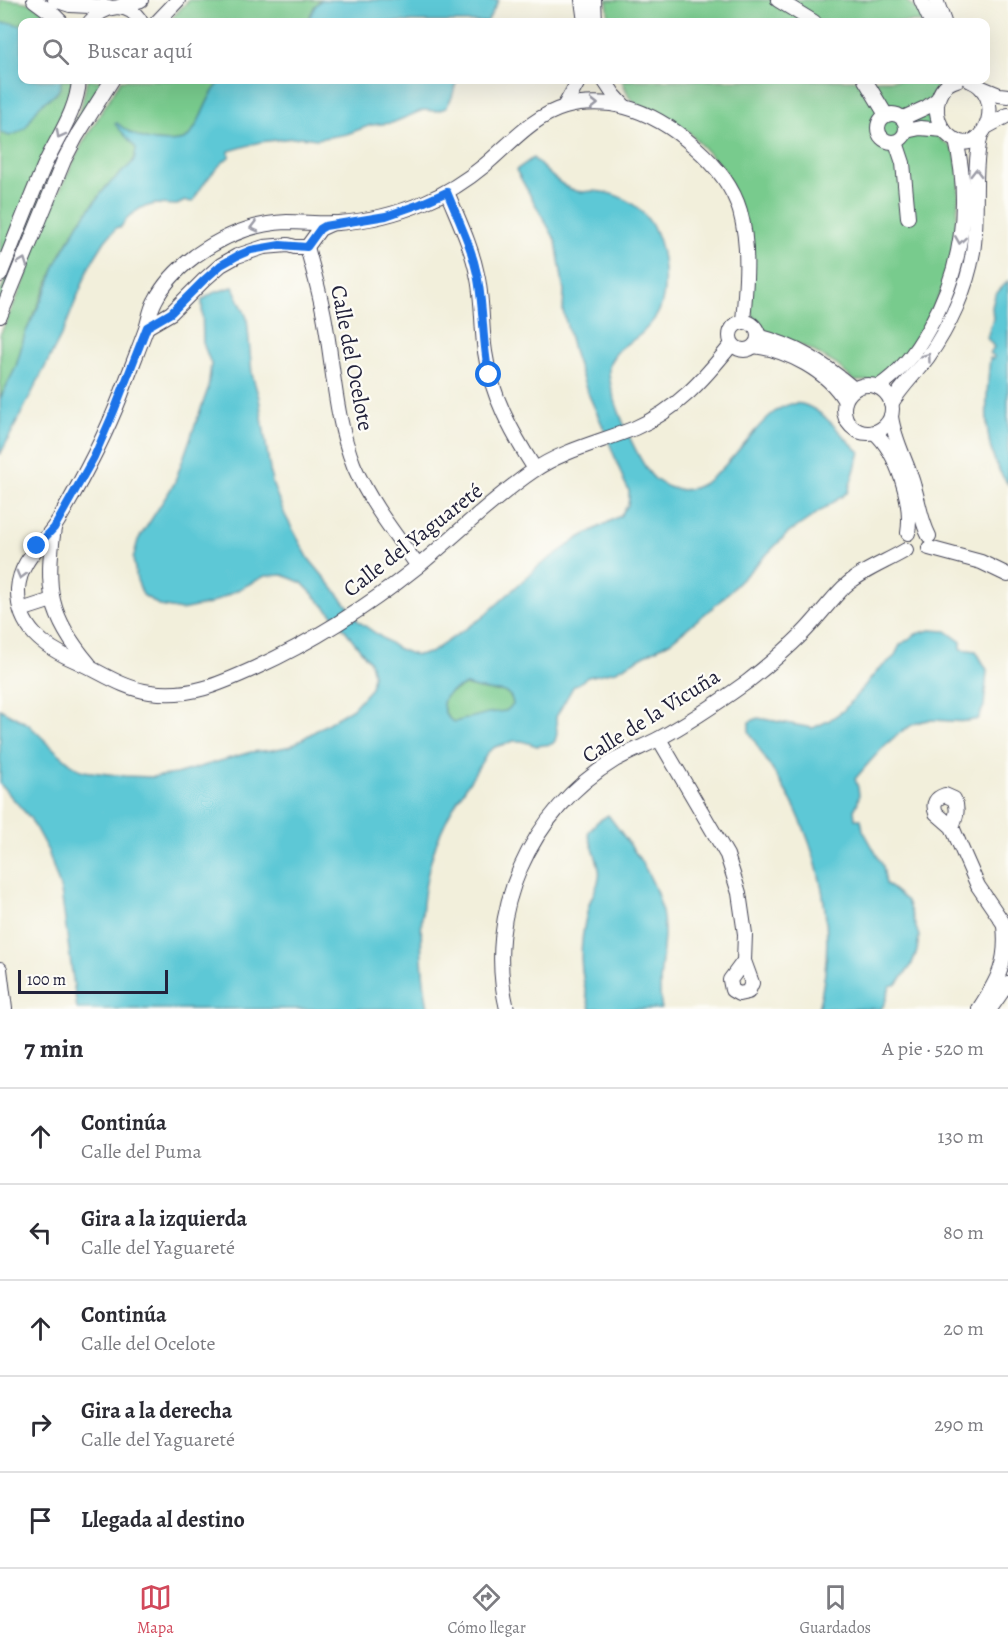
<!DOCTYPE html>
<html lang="es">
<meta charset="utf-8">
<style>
body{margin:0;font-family:Alegreya,serif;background:#f7f7f7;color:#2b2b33}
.scale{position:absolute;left:18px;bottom:15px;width:150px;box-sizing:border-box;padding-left:6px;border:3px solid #22223b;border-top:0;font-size:16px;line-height:21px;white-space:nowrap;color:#22223b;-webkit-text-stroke:4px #fdfcf7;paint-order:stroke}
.stop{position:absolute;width:18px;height:18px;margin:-14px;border:4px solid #1a73e8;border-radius:50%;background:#fff}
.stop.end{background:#1a73e8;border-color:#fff;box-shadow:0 2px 6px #0008}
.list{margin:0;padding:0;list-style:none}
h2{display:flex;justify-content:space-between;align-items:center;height:78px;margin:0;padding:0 24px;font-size:26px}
h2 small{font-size:20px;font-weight:400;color:#7c7c81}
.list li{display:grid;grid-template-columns:39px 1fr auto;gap:18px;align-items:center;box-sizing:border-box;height:96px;padding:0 24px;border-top:2px solid #e1e1e2}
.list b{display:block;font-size:22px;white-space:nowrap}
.list p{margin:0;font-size:20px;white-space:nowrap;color:#7c7c81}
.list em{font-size:20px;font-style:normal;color:#7c7c81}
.icon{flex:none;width:33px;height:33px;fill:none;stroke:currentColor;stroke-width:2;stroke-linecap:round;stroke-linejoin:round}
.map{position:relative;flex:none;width:1008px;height:1009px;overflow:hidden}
.search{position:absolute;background:#fff;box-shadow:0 6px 24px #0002;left:18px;right:18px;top:18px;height:66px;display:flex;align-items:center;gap:15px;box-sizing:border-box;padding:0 21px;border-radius:12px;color:#7c7c81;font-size:22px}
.sheet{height:558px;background:#fff}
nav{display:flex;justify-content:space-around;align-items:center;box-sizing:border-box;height:84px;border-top:2px solid #e1e1e2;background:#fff;font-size:16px;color:#7c7c81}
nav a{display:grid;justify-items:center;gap:3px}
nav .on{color:#d1495b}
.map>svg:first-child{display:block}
</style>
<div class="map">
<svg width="1008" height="1009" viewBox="0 0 1008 1009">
<rect width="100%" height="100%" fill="#fdfcf7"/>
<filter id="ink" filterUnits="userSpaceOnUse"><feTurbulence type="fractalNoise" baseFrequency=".0167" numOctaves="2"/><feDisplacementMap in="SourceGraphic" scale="12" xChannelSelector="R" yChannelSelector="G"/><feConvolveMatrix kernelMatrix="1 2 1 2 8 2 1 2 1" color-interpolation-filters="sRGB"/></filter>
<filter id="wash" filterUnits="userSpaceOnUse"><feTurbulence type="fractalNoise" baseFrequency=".008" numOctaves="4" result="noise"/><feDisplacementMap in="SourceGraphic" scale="24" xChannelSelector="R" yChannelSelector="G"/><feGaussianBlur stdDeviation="1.35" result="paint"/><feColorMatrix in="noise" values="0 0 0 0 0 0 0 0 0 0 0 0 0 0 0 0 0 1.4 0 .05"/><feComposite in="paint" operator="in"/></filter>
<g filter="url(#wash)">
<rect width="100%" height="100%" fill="#f2efdb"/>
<g fill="#78cb8d" stroke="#4d7664" stroke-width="1.5">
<path d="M0,0c28,0 35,2 55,22h-33v58h54l-4,21 -72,165z"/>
<path d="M189,0h132l-6,6 -8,16h-139z"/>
<path d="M607,0h298l16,13 6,9h-318z"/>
<path d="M87,80l18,1 -105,228v-16l39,-97 42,-88z"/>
<path d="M121,80h102c-19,16 -22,49 -39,60 -24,5 -48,0 -67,-17l19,25 -1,9 -3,6 -26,24 -27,36 -17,29 -37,82 -9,33 -16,32v-64l24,-53 12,-38 21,-48 25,-52z"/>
<path d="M622,80h318l-8,17 8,42 9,6 6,8 5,28 -8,88 -33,68 -20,28 -22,16h-23l-17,-16 -27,-16 -49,-19 -11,-20v-56l-25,-83 -37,-40 -48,-24 -11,-10z"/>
<path d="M465,685c7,2 14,4 21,5 13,2 26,-2 27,15l-7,6 -37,7 -14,4 -4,-1 -6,-8 -2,-8 1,-5 3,-6z"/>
</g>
<g fill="#5dc8d6" stroke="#407588" stroke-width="1.5" fill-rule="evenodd">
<path d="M321,0h178l-12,22h-180l8,-16z"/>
<path d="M0,23h12l10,3v54h39c0,17 -13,16 -22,27 -13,15 -7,22 -30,29l-9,-4z"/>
<path d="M223,80h234l-5,17 -6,11 -10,3 -13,-1 -31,13 -21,2 -24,9 -30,5 -16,-2 -41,5 -31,9v6c-12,9 -30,31 -36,45l-8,-1 -8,4 -22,-1 -14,4 -13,9 -8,11 -3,-1 -12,14 -15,24 -26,65 -64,125v-56l16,-32 9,-33 25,-52 6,-18 23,-41 27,-36 26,-24 3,-6 1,-9 -21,-24 2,-1c18,17 43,22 67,17 17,-11 20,-44 39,-60z"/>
<path d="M533,158c10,10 28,29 43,33 5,2 12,0 18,0 27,2 49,15 61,40 10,21 13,59 4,80 -3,7 -11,16 -17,22 -13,12 -24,12 -32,30 -8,19 29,103 45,116 64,50 99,-91 150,-74 22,8 37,32 55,47l-12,40 -61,42 -70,70 -46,37 -55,30 -28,6 -15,10 -17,30 1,17 -2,7 -3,3 -15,2 -15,-5h-8l-19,6 -8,6c-13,23 -29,44 -40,66 -30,59 -30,127 -19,190h-351l-16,-118 -13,-40 -18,-33 -30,-34v-75l28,15 28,27 19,16 8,4 42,5 27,1 24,-3 75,-22 21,-2 19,-4 62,-38 18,-20 2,-14 -3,-12 -36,-46 -32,-33 -19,-8 -18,1 -55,28 -29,6 -21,-4 -17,-11 -6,-15 -4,-21 5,-19 36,-56 34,-95 3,-25 -8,-21 -1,-43 11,-7 20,-6 14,31 5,56 7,24 13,85 13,32 24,44 39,47 10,15 39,27 12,5 7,2 14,-2 53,-36 56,-51 40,-28 41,-22 8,-11 1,-8v-6l-5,-10 -20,-52 -17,-38 -12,-34 -12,-46 1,-20 -8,-50 -40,-71zM466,685c6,2 13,4 20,5 13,2 26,-2 27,15l-7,6 -18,2 -33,9c-10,-3 -17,-19 -7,-28 4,-4 12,-7 18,-9z"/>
<path d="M1008,281v203c-28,-35 -22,-85 -18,-126l3,1 1,-3 -4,-3 4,-6 -7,-9 6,-20 -1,-11 3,-12z"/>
<path d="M930,630l16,1 15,11v7l15,2 11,19 -3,36 -6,13c-19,5 -29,1 -47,1 -28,0 -59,39 -76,59 5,11 6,21 -1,31l1,9h6l2,11 20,36 3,18 21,17 12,35 -2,15 -6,15 -14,18 -7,2 -5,17 -4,6h-63c18,-68 7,-136 -22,-199 -13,-27 -33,-52 -47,-79v-9l9,-4 55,10 15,-7 16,-11 34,-40 16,-13 6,-12 16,-11z"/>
<path d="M608,815c27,36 57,72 56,120 -1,23 -7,51 -2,74h-72c-11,-40 -12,-60 -2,-101 3,-13 14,-26 11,-39 -2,-12 -8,-24 -11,-36l9,-11z"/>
</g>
</g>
<g filter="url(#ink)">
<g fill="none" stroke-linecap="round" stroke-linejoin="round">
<defs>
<g id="minor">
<path d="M34,0l19,14 8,8"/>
<path d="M55,0l15,5 39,2"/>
<path d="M582,0l3,22"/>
<path d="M594,0l1,22"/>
<path d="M778,0l36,22"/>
<path d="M921,0l10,22"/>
<path d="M936,0l8,22"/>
<path d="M121,6l20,-6"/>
<path d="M90,22c15,-17 38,-22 51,0"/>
<path d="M157,22l21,-22"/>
<path d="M604,80l10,15 10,11"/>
<path d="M865,80l21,35"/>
<path d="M957,80c-12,3 -18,12 -20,24 -1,11 2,22 10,30 29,29 57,-22 34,-46 -3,-4 -8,-6 -12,-8"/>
<path d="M982,88l17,7 9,1"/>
<path d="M564,107l15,-27"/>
<circle cx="892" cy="128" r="14"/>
<path d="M903,118l24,-11 11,-8"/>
<path d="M988,126l20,-11"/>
<path d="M906,131l14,-3 24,2"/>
<path d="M896,142l7,21 5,54"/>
<path d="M447,192c11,27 24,53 30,82 6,25 4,52 8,78 6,43 27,81 50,117"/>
<path d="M307,247c7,26 15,53 19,80 8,47 10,94 28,139 16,37 41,68 64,100"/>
<path d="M307,247l13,-18 13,-6"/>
<path d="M0,275c15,-37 29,-74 45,-111 13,-28 32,-53 34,-84"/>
<path d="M0,316l64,-156 12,-23 36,-57"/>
<circle cx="744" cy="336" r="14"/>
<path d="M147,327l24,-14 33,-33 17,-15 16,-9 27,-9 24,-2 7,2h12"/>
<path d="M758,336c39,10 65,27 96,53"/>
<path d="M732,344c-28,35 -55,66 -97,84 -34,14 -72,22 -102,43 -40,27 -78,65 -116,96 -50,40 -103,74 -162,101 -35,16 -66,30 -105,24 -28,-4 -49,-20 -74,-31 -32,-14 -59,-33 -58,-72 2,-30 26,-45 40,-68 24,-41 46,-82 63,-126 8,-22 17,-44 25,-66 3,-9 4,-19 9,-28 9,-18 24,-33 40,-45 28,-20 57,-33 92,-34 17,0 34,2 51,1 30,-2 59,-9 87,-21 22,-9 42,-22 60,-37 25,-21 48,-49 80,-58 17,-5 43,-5 60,0 45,12 102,59 115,104 10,36 6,74 3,110"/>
<path d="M754,346c33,4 74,25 91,55"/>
<circle cx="868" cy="409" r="24"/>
<path d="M878,387c23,-15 38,-35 51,-59 33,-58 42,-123 27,-188"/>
<path d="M891,404c10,-17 25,-31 37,-47 21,-30 39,-68 45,-105 6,-39 -1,-79 8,-118"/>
<path d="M891,416c3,25 17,47 23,71 5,16 7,34 15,49"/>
<path d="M874,432c23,20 39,70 34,101"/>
<path d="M54,528c-9,60 -5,89 35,136"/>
<path d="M929,548l52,14 27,13"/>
<path d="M21,610l31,-10"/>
<path d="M659,739l68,116 12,38 6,41 -1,27 8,22 -4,9 -9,2 -7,-4 -2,-10 14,-19"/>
<path d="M952,827c4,-10 7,-18 2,-28l-9,-4c-9,3 -13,8 -9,18l16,14 26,59 30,44"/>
<path d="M0,969l5,40"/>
<path d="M507,1009c-23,-96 23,-198 108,-249 14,-8 30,-14 45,-22 30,-16 59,-36 87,-56 19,-15 38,-31 55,-48 15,-15 27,-32 42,-47 17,-16 42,-25 62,-37"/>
<path d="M979,1009c19,-29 29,-47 25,-83"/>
<path d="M990,1009l18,-26"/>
</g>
</defs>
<use href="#minor" stroke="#414153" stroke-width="16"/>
<use href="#minor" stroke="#fff" stroke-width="14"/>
</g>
<defs><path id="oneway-chevron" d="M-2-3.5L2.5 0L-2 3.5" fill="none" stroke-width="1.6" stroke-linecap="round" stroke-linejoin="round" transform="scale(1.5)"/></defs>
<g stroke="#9c9ca7">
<use href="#oneway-chevron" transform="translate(594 104)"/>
<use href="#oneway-chevron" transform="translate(60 134) rotate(119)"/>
<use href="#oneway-chevron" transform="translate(976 173) rotate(-90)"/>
<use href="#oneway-chevron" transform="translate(254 227) rotate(166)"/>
<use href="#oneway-chevron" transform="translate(960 240) rotate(99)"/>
<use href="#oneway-chevron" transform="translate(23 262) rotate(-70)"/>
<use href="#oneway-chevron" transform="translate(927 357) rotate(-54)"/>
<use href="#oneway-chevron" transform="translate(21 575) rotate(105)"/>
</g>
</g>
<g fill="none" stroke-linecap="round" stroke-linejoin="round" filter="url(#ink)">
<path stroke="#1a73e8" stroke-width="8" d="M37,546l17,-18 40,-71 20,-46 33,-84 24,-14 33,-33 17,-15 16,-9 14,-6 29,-5 27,2 13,-18 5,-3 61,-10 34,-12 27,-12c11,27 24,53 30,82 7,33 5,68 12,101"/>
</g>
<g text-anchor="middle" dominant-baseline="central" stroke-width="4.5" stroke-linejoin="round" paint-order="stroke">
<g font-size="22" fill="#22223b" stroke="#fdfcf7">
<text transform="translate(352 358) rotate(79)">Calle del Ocelote</text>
<text transform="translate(413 540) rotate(-38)">Calle del Yaguareté</text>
<text transform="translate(651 716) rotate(-32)">Calle de la Vicuña</text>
</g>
</g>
</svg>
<div class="scale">100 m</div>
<div class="stop" style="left:489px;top:375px"></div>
<div class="stop end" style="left:37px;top:546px"></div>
<div class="search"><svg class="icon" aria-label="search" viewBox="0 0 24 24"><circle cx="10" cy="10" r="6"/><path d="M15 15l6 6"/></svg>Buscar aquí</div>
</div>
<section class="sheet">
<h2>7 min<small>A pie · 520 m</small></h2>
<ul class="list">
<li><svg class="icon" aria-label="ahead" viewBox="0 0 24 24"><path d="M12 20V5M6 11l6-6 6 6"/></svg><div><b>Continúa</b><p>Calle del Puma</p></div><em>130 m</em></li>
<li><svg class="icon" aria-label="left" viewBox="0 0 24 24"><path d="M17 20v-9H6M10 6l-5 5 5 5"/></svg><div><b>Gira a la izquierda</b><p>Calle del Yaguareté</p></div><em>80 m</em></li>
<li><svg class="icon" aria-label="ahead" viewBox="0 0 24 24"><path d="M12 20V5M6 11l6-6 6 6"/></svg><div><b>Continúa</b><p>Calle del Ocelote</p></div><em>20 m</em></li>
<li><svg class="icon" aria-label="right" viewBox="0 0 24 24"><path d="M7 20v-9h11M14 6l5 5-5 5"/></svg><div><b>Gira a la derecha</b><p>Calle del Yaguareté</p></div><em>290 m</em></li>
<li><svg class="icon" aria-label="arrive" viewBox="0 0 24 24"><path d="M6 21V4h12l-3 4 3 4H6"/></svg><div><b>Llegada al destino</b></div></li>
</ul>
</section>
<nav>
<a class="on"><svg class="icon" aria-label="map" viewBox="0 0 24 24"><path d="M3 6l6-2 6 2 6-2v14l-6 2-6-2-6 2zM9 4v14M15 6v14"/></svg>Mapa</a>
<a><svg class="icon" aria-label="directions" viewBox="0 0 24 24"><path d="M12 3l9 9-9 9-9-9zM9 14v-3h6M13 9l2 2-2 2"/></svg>Cómo llegar</a>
<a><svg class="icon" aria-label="saved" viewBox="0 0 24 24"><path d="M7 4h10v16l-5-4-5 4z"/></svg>Guardados</a>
</nav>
